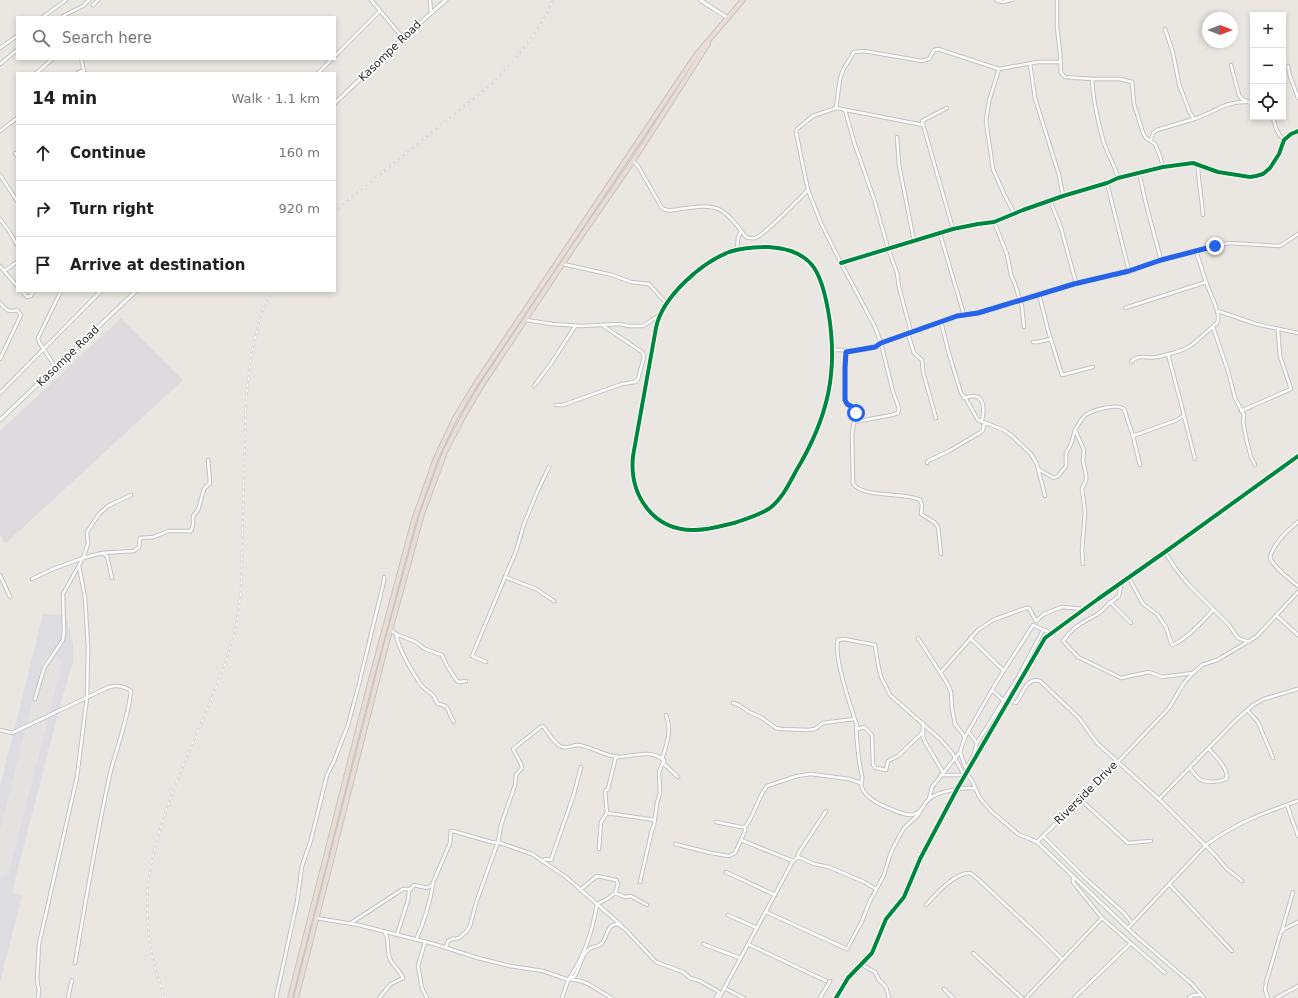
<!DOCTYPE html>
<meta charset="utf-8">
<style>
body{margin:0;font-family:"DejaVu Sans",sans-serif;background:#f6f6f6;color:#202124}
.controls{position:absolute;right:12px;top:12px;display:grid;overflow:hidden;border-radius:0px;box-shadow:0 2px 6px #0003}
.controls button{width:36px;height:36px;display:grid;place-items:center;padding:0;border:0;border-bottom:1px solid #e0e0e0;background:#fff;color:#202124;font:20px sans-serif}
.compass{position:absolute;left:1202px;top:12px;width:36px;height:36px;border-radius:50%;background:#fff;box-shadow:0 2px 6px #0003;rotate:90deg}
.stop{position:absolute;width:12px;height:12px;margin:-9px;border:3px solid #2563eb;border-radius:50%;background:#fff}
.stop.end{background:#2563eb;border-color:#fff;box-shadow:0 1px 4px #0008}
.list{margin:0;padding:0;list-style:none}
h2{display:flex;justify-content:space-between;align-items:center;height:52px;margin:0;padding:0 16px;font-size:17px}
h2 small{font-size:13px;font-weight:400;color:#757577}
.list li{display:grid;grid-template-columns:26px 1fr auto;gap:12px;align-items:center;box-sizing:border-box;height:56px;padding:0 16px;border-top:1px solid #e0e0e0}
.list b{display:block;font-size:15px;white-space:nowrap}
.list em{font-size:13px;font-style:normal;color:#757577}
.icon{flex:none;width:22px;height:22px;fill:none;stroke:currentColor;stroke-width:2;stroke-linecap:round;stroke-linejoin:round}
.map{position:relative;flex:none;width:1298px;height:998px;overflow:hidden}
.search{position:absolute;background:#fff;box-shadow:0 2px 6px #0003;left:16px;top:16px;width:320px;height:44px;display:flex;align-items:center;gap:10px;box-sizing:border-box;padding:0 14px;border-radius:0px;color:#757577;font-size:15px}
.panel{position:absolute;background:#fff;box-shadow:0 2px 6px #0003;left:16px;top:72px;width:320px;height:220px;border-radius:0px}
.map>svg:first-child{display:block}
</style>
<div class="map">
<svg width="1298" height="998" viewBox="0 0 1298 998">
<rect width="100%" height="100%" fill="#eae6e2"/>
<path fill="#dddbde" d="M121,318l62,62 -178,164 -5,-10v-103z"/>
<path fill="#dddde1" d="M43,614l23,2 7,29v17l-12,40 -49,190 10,4 -22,86v-195z"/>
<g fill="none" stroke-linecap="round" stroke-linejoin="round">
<path stroke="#e4e2e0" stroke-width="19" d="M0,868l52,-204"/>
<defs>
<g id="street">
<path d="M371,0l32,38"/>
<path d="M430,0l1,12"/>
<path d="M996,0l6,2 10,-2"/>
<path d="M1057,0v27l3,25 1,21 4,4 27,2c1,22 6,43 12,64 4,12 11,23 14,35"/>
<path d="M93,5l5,-5"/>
<path d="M63,16l20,-10 6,-6"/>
<path d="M43,17l23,-17"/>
<path d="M1165,29l8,24 6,31 11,29 4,6c19,-6 32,-18 52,-17"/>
<path d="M0,48l17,-12"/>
<path d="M335,56l45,-45"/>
<path d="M81,59l3,12"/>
<path d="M0,64l17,-14"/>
<path d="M1030,64l5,34 24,77 4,21"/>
<path d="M1231,65l8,30 3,4 11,5"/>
<path d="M1288,66l2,10 8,22"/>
<path d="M999,69l-10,32 -3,20 7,48 11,25 10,19"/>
<path d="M36,73c7,-4 10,-10 17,-14"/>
<path d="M77,73l4,-2 4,2"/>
<path d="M318,73l14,-14"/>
<path d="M1092,79h28l12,3 2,22 9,29 3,5 9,6 5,12 3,11"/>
<path d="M836,108l4,-29 3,-9 11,-18 10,-1 58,10 7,-2 5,-9 4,-1 61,20 39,-7h22"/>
<path d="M947,108l-25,13 31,108"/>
<path d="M845,110l9,32 20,57 14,49 9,25 2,14 12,45"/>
<path d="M1273,117c2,9 4,17 11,23"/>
<path d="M923,125l-87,-17 -23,8 -16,13 -1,3 12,58 13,33 20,40 34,64 6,16 12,49 6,16 -1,5 -6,2 -38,7 -2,12 1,49c8,16 52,8 67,17l2,5 -1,9 13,8 4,5 3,27"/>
<path d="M0,131l17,-13"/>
<path d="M897,137l2,28 15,76"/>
<path d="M1151,140l2,-7 4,-3 37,-11"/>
<path d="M15,153l2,3"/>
<path d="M633,161l5,5 24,42c5,4 12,2 18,1 39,-6 42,-3 66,28 3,1 5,2 9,1 9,-2 44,-39 53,-48"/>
<path d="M1198,165c0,17 4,33 5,50"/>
<path d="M1139,172l7,32 15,56"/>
<path d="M0,175l17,26"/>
<path d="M1107,183l22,88"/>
<path d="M1050,200l11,28 15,55"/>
<path d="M0,219l9,12 8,14"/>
<path d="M994,222l13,32 4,21 4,9 7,23 2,20"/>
<path d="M940,234l24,81"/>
<path d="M769,247c43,3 52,24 59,63 11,61 0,108 -32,161 -7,13 -14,28 -26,37 -10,7 -24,11 -36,15 -13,3 -25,7 -39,7 -42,1 -66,-35 -62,-74l23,-128c6,-31 45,-65 73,-76 12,-4 27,-5 40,-5z"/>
<path d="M737,250l1,-12 3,-7"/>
<path d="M841,263l112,-34 25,-5 16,-2 29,-12 40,-14 44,-13 11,-5 45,-11 30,-4 25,9 32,5 6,-1 7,-2 7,-6 9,-14 5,-14 7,-6 7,-3"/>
<path d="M563,264l49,11 19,7 18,2 17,19"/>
<path d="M0,266l17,20"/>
<path d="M4,271l13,-9"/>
<path d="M22,291l5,6 4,-1 2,-5"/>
<path d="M1039,294l9,36 14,45 31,-8"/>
<path d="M0,303c6,6 8,10 17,7l4,5 -21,44"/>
<path d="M1125,308l81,-26 -10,-31"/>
<path d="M1218,311l38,13 42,9"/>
<path d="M526,320l26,4 29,2 39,-2 9,2h14l15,-10"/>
<path d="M941,322l8,32 12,39 5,6 12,21 26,10 8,6 19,18 6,10 8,32"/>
<path d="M1213,327l15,44 7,27 9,17 -1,7 4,20 4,15 4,8"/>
<path d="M908,334l6,19 8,7 1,12 13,46"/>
<path d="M1033,342h5l13,-3"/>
<path d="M833,350h9l8,2 27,-5 4,-4 76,-27 21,-3 98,-30 53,-12 32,-11 47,-12 21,-5 51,3 18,-12"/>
<path d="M846,352l-1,10v36l1,5 10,7 -2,12"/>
<path d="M1131,362c7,-9 17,-3 26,-5 11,-3 25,-5 33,-11 10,-7 18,-16 27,-23 5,-9 -8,-31 -11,-41"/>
<path d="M56,368l-17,-26 -1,-4 23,-47"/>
<path d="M534,386l16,-21 26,-40"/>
<path d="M0,393l101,-102"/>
<path d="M964,398c3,-1 7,-2 10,-2 12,1 10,19 7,26"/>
<path d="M556,405h7l59,-21 13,-2 3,-3 6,-22 -2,-5 -40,-27"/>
<path d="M1241,411l50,-22 -11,-33 -2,-26"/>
<path d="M1184,416l11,43"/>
<path d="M927,463l1,-2 21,-10 32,-19 2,-2 1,-6h2"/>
<path d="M1140,465l-7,-29 44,-16 7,-5 -16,-61"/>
<path d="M1038,469l16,9 4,-2 8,-10v-13l5,-9 4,-14"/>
<path d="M1298,522c-10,8 -25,22 -28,36 5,11 19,20 28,28"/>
<path d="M1165,552l10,16 14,17 40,40 9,13 11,4"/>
<path d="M102,553l32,-2 5,-4 1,-9 14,-1 14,-6h23l2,-6v-9l5,-6 6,-21 6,-6 -2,-23"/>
<path d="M1083,564l-1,-14 3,-38 -3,-23 4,-9v-5l-3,-14 1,-11 -9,-20c3,-5 7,-13 12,-16 7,-4 31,-11 37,-5l9,27"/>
<path d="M0,575l10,22"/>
<path d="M505,577l31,12 18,12"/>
<path d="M1129,578l14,26 14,10 9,13 6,18c14,-5 31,-24 41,-35"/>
<path d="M32,579l21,-10 30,-11 19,-5 5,3 5,22"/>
<path d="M1111,602l8,-6 2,-12"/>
<path d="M1277,616l21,19"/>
<path d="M1131,623l-21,-21c-4,5 -9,10 -14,13 -14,8 -24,12 -33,26l15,16 43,21 28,-6 13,5 31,-4"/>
<path d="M390,630l8,5 16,6 11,8 17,6 4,9 11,17 3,1 6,-1"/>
<path d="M396,634c2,14 17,40 26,52 3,4 8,6 12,10 1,3 2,6 4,8 13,1 10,11 16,18"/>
<path d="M918,638l29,45 4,9 1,17 3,15 10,13"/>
<path d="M970,638l33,32"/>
<path d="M486,662l-14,-6 44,-105 8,-27 14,-34 11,-23"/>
<path d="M941,672l37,-42 15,-10 33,-12h3l7,13 8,-7 18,-7 21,2"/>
<path d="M992,690c13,-23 28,-43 41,-65l18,8"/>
<path d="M1005,698l11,5c6,-8 11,-27 24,-22l39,37 18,25 62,56 57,57 10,12 16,13"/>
<path d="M35,699l9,-31 19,-28 1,-10 -1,-36 20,-36 5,-14 -1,-12 12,-18 9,-8 23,-11"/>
<path d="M733,703l6,2 10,7 13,6 14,10 5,1 27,1 7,-1 8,-6 31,-4"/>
<path d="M1247,710l11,12 15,36"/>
<path d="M923,723v14l2,5 18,30"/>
<path d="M856,727c1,17 2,33 6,49 1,4 -2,8 0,12 5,11 18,17 29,21 7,3 17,8 24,5 8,-3 8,-10 14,-15 7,-7 37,-13 47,-10"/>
<path d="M0,730l12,3 97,-46c8,-2 15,-1 22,4 -3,28 -14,55 -21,83 -14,63 -24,126 -35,189"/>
<path d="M968,731l9,12"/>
<path d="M923,732l-25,24 -10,5 -2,9 -10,-2 -3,-3 -1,-30 -8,-8 -6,2c-6,-19 -25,-72 -20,-89l6,-1 31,6 3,19 3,13 9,18 51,45 12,14 11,21"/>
<path d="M960,752l6,17"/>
<path d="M616,756l-8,33 -3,2 2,22 48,7"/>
<path d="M662,759c5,-16 10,-28 4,-44"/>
<path d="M966,768l7,-11 4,-14 40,-64 26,-49"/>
<path d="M1190,768c3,4 7,10 11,12 7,3 21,2 26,-2 0,-11 -11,-21 -18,-29"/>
<path d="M967,774l5,7 8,17 11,13 27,23 19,8"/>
<path d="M941,775h23"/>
<path d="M929,799l3,-12 28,-35 5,-15 27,-47 11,10"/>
<path d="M1080,799l48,44 23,-2"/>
<path d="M1159,799l76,-78 18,-16 11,-6 34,-10"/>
<path d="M1287,805l11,31"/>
<path d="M716,822l25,5h4c10,-12 12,-29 22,-41l30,-10 14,-2 38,5 12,4"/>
<path d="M1043,836l42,42 39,35 8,10"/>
<path d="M741,840l52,21"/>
<path d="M675,844l36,9 18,3 6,-3 10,-22v-4"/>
<path d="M599,849l2,-27 6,-9"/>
<path d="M798,857l16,7 15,3 35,15 12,7"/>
<path d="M542,861l3,-2 6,1 2,-6 20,-57 8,-30"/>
<path d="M726,872l49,23"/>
<path d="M1073,877v5l29,36 63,55"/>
<path d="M640,882l12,-52 2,-5 3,-22 3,-10 -1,-21 4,-10"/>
<path d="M1169,884l63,67"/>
<path d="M580,890l17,-14 19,4 2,4 -3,9"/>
<path d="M926,905c9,-10 29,-33 44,-32l9,7 61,57 22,22"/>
<path d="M766,912l81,37 15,-28 8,-20 14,-26 5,-17 4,-10 11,-20 14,-13 2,-3"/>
<path d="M728,915l29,13"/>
<path d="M316,918l43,7 75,19 44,14 32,8 33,5 26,9"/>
<path d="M351,923l52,-34h7"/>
<path d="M1128,928l78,-83c28,-21 59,-33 92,-44"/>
<path d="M1282,930l11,-38"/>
<path d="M397,935l11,-35 1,-9 5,-6 13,3 5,-3 18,-42 1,-12h2l38,11 9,1 32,11 34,23 55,48"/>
<path d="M416,940c8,-18 14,-37 17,-56"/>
<path d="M425,942l-7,24 4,22 5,10"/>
<path d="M703,944l37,14"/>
<path d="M748,944l78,37"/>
<path d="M446,947l2,-6 4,-2 7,-1 7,-6 4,-6 7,-26 21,-58 3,-17 14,-40 1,-10 6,-7 -1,-4 -8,-15 29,-23 2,1c4,6 10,16 16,19 7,4 11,-1 18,-1 12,1 28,12 41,12 15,-1 32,-8 45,3v4l14,13"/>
<path d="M973,953l49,45"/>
<path d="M862,965l13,7 4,8 7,7 3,11"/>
<path d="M724,988l20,10"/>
<path d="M944,989l9,9"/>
<path d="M38,998l1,-8 -2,-9 2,-37 38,-167 10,-80 1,-50 -3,-49 -6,-32"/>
<path d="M68,998l4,-18"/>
<path d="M276,998l21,-96 5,-36 9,-26 16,-65 7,-14 14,-36 11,-41 25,-103v-4"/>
<path d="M379,998l12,-14 12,-6c-3,-8 -10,-12 -13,-19 -4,-9 0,-19 -5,-26"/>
<path d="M562,998l5,-15 3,-6h4l2,-3c4,-8 6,-20 13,-25 4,-3 9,-2 12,-5 7,-6 4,-19 17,-20l7,5 31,33 27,10 7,6 10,3 19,11 -3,6"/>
<path d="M612,998c-11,-5 -27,-19 -39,-18l-3,-3c14,-21 23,-48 27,-73l10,-5 8,-6 10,4 6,-1 16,9"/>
<path d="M719,998l74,-137 5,-4v-3l28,-43"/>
<path d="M820,998l10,-17"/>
<path d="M836,998l12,-20 24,-25 14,-34 18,-22 16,-38 37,-70 88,-151 53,-39 67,-47 133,-96"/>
<path d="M1026,998l76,-80"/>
<path d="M1074,998l56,-54"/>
<path d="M1189,998l4,-3h8"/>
<path d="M1204,998l-12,-14 -55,-47 -100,-95 81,-80 51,-54 15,-25 9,-10 9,-8 15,-5 39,-23 42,-45"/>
<path d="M1268,998l-3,-8 1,-7 15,-51 3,-3 14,-7"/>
<path d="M1276,998l22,-12"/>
</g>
<g id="secondary">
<path d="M700,0l28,18"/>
<path d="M335,103l68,-65 43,-38"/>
<path d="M0,420l136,-129"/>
</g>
<g id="highway">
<path d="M290,998l78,-307 46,-171 22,-62 19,-40 20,-33 221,-330 47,-55"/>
<path d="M296,998l89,-349 37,-135 23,-62 17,-33 18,-31 95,-143 58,-84 75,-117"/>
</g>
</defs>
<use href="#street" stroke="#c4c3c3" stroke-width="4.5"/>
<use href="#secondary" stroke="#c4c3c3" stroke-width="5"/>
<use href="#highway" stroke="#c6c4c2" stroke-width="6"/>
<use href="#street" stroke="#fcfbfb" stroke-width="2.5"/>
<use href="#secondary" stroke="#fcfbfb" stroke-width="3"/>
<use href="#highway" stroke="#e9dcd4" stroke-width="4"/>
<defs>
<g id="rail">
<path d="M335,211l159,-129c23,-25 46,-50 59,-82"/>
<path d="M166,998l-3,-6c-4,-13 -10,-27 -12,-41 -3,-15 -5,-51 -3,-66 11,-86 58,-159 83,-240 6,-18 8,-37 10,-56l5,-189 5,-45 11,-44 11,-20"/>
</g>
</defs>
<use href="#rail" stroke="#dededf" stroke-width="2.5"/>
<use href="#rail" stroke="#fff" stroke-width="1" stroke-dasharray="3" stroke-linecap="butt"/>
<defs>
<g id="cycleway">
<path d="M769,247c43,3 52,24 59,63 11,61 0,108 -32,161 -7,13 -14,28 -26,37 -10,7 -24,11 -36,15 -13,3 -25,7 -39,7 -42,1 -66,-35 -62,-74l23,-128c6,-31 45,-65 73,-76 12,-4 27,-5 40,-5z"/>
<path d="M841,263l112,-34 25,-5 16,-2 29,-12 40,-14 44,-13 11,-5 45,-11 30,-4 25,9 32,5 6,-1 7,-2 7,-6 9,-14 5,-14 7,-6 7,-3"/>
<path d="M836,998l12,-20 24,-25 14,-34 18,-22 16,-38 37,-70 88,-151 53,-39 67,-47 133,-96"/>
</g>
</defs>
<use href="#cycleway" stroke="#fff" stroke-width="6"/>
<use href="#cycleway" stroke="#00873e" stroke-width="4"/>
</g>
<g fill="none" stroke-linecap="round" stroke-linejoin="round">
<path stroke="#2563eb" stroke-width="5" d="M856,413v-4l-9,-5 -2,-4v-32l1,-16 29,-5 6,-4 76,-27 21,-3 96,-29 55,-13 32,-11 54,-14"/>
</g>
<g text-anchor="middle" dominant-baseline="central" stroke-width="3.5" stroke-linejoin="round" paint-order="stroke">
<g font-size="11" fill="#2c2c2c" stroke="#fff">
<text transform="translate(390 51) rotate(-44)">Kasompe Road</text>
<text transform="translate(68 356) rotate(-44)">Kasompe Road</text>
<text transform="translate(1086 793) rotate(-45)">Riverside Drive</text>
</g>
</g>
</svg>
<div class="controls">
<button>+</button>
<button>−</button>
<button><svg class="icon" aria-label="locate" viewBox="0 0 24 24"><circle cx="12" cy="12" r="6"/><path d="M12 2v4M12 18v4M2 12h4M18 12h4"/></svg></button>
</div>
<svg class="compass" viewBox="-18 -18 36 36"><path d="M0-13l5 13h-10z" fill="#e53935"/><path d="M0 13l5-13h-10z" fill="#757577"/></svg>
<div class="stop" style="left:856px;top:413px"></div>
<div class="stop end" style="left:1215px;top:246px"></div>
<div class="search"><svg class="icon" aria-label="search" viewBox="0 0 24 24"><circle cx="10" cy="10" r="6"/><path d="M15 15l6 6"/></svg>Search here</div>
<section class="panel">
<h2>14 min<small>Walk · 1.1 km</small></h2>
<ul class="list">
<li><svg class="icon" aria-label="ahead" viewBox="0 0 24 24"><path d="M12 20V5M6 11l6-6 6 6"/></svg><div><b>Continue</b></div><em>160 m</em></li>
<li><svg class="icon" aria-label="right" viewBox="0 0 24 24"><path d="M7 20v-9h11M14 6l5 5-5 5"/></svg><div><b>Turn right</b></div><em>920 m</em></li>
<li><svg class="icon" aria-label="arrive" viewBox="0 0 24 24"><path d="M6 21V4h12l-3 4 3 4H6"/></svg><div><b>Arrive at destination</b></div></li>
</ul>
</section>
</div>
